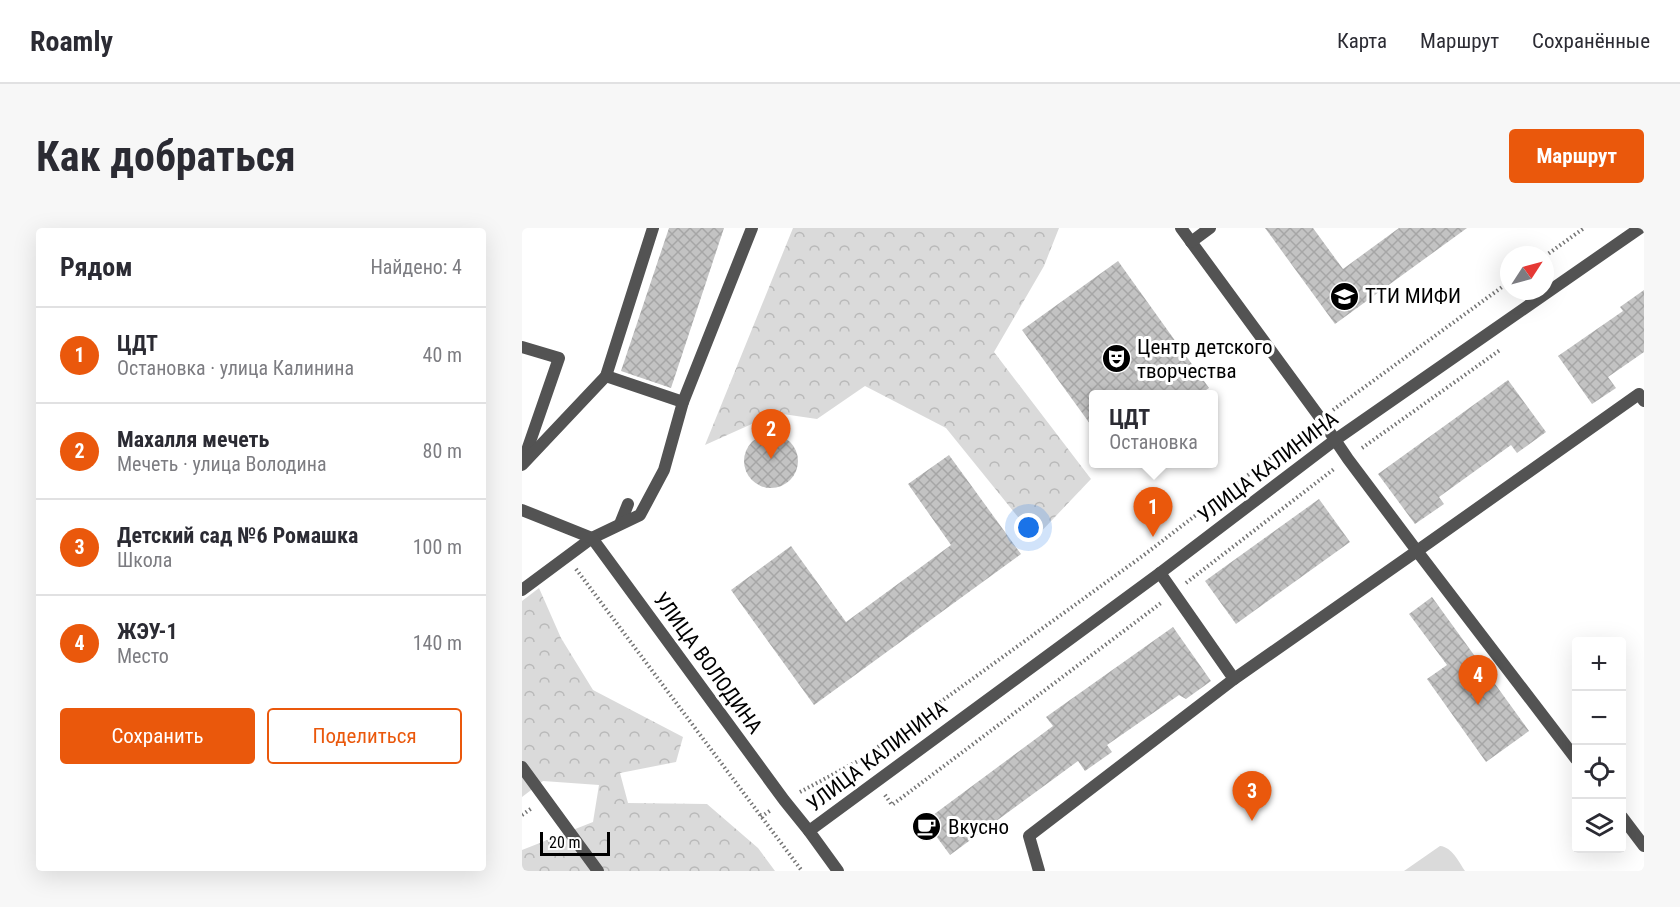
<!DOCTYPE html>
<html lang="ru">
<meta charset="utf-8">
<style>
body{margin:0;font-family:"Roboto Condensed",sans-serif;background:#f7f7f7;color:#2b2b33}
.controls{position:absolute;right:18px;bottom:18px;display:grid;overflow:hidden;border-radius:6px;box-shadow:0 6px 24px #0002}
.controls button{width:54px;height:54px;display:grid;place-items:center;padding:0;border:0;border-bottom:2px solid #e1e1e2;background:#fff;color:#2b2b33;font:30px sans-serif}
.compass{position:absolute;left:978px;top:18px;width:54px;height:54px;border-radius:50%;background:#fff;box-shadow:0 6px 24px #0002;rotate:54deg}
.scale{position:absolute;left:18px;bottom:15px;width:70px;box-sizing:border-box;padding-left:6px;border:3px solid #000;border-top:0;font-size:16px;line-height:21px;white-space:nowrap;color:#000;-webkit-text-stroke:4px #fff;paint-order:stroke}
.you{position:absolute;left:507px;top:300px;width:21px;height:21px;margin:-15px;border:4px solid #fff;border-radius:50%;background:#1a73e8;box-shadow:0 0 0 9px #1a73e833}
.badge{display:grid;place-items:center;width:39px;height:39px;border-radius:50%;background:#ea580c;color:#fff;font-size:20px;font-weight:700}
.pin{position:absolute;translate:-50% -50px;filter:drop-shadow(0 2px 3px #0008)}
.pin::after{content:'';position:absolute;top:32px;width:21px;height:18px;background:inherit;clip-path:polygon(0 0,100% 0,50% 100%)}
.popup{position:absolute;left:567px;top:162px;width:129px;height:78px;box-sizing:border-box;display:grid;place-content:center;border-radius:6px;background:#fff;filter:drop-shadow(0 2px 4px #0005);font-size:20px;white-space:nowrap;color:#7c7c81}
.popup b{font-size:22px;color:#2b2b33}
.popup::after{content:'';position:absolute;left:50%;top:100%;margin-left:-12px;border:12px solid transparent;border-top-color:#fff}
.list{margin:0;padding:0;list-style:none}
h2{display:flex;justify-content:space-between;align-items:center;height:78px;margin:0;padding:0 24px;font-size:26px}
h2 small{font-size:20px;font-weight:400;color:#7c7c81}
.list li{display:grid;grid-template-columns:39px 1fr auto;gap:18px;align-items:center;box-sizing:border-box;height:96px;padding:0 24px;border-top:2px solid #e1e1e2}
.list b{display:block;font-size:22px;white-space:nowrap}
.list p{margin:0;font-size:20px;white-space:nowrap;color:#7c7c81}
.list em{font-size:20px;font-style:normal;color:#7c7c81}
.actions{display:flex;gap:12px;padding:18px 24px}
.actions a{flex:1;padding:14px 0;border:2px solid #ea580c;border-radius:6px;text-align:center;font-size:21px;color:#ea580c}
.actions .main{background:#ea580c;color:#fff}
.icon{flex:none;width:33px;height:33px;fill:none;stroke:currentColor;stroke-width:2;stroke-linecap:round;stroke-linejoin:round}
.map{position:relative;flex:none;width:1122px;height:643px;overflow:hidden;border-radius:6px}
header{display:flex;align-items:center;gap:36px;box-sizing:border-box;height:84px;padding:0 30px;background:#fff;border-bottom:2px solid #e1e1e2}
header strong{font-size:28px}
nav{display:flex;gap:33px;margin-inline-start:auto;font-size:21px}
.intro{display:flex;align-items:center;justify-content:space-between;box-sizing:border-box;height:144px;padding:0 36px}
h1{margin:0;font-size:42px}
.button{padding:15px 27px;border-radius:6px;background:#ea580c;color:#fff;font-size:21px;font-weight:700}
main{display:flex;gap:36px;padding:0 36px}
aside{flex:1;background:#fff;border-radius:6px;box-shadow:0 6px 24px #0002}
.map>svg:first-child{display:block}
</style>
<header>
<strong>Roamly</strong>
<nav><a>Карта</a><a>Маршрут</a><a>Сохранённые</a></nav>
</header>
<div class="intro"><h1>Как добраться</h1><a class="button">Маршрут</a></div>
<main>
<aside>
<h2>Рядом<small>Найдено: 4</small></h2>
<ul class="list">
<li><span class="badge">1</span><div><b>ЦДТ</b><p>Остановка · улица Калинина</p></div><em>40 m</em></li>
<li><span class="badge">2</span><div><b>Махалля мечеть</b><p>Мечеть · улица Володина</p></div><em>80 m</em></li>
<li><span class="badge">3</span><div><b>Детский сад №6 Ромашка</b><p>Школа</p></div><em>100 m</em></li>
<li><span class="badge">4</span><div><b>ЖЭУ-1</b><p>Место</p></div><em>140 m</em></li>
</ul>
<div class="actions"><a class="main">Сохранить</a><a>Поделиться</a></div>
</aside>
<div class="map">
<svg width="1122" height="643" viewBox="0 0 1122 643">
<defs>
<pattern id="forest-crowns" width="20" height="18" patternUnits="userSpaceOnUse" patternTransform="scale(1.5)"><rect width="20" height="18" fill="#dadada"/><path d="M2 6a3 3 0 1 1 6 0M12 15a3 3 0 1 1 6 0" fill="none" stroke="#b9b9b9"/></pattern>
<pattern id="building-cross-hatch" width="8" height="8" patternUnits="userSpaceOnUse" patternTransform="scale(1.5)"><rect width="8" height="8" fill="#c3c3c3"/><path d="M0 0l8 8M0 8l8-8" fill="none" stroke="#a6a6a6"/></pattern>
</defs>
<rect width="100%" height="100%" fill="#fff"/>
<g fill="url(#forest-crowns)">
<path d="M271,0h266l-15,38 -50,86 97,127 -56,59 -89,-110 -81,-42 -48,33 -41,-6 -71,32z"/>
<path d="M17,360l22,50 32,52 90,47 -7,25 -56,11 8,30 79,1 51,44 17,23h-253v-21l71,-28 6,-37 -56,-4 -21,16v-196z"/>
</g>
<path fill="#dadada" d="M918,618c12,1 19,16 25,25h-61z"/>
<g fill="url(#building-cross-hatch)">
<path d="M147,0h55l-53,160 -50,-17z"/>
<path d="M743,0h48l30,41 56,-41h68l-132,96z"/>
<path d="M596,33l91,127 -9,6h-107v34l-71,-98z"/>
<path d="M1122,62v62l-36,25 8,11 -24,16 -34,-48 65,-45 -3,-4z"/>
<path d="M986,152l38,52 -29,21 -6,-8 -72,52 5,7 -29,20 -37,-50z"/>
<circle cx="249" cy="233" r="27"/>
<path d="M427,227l72,99 -207,151 -83,-115 60,-44 55,76 105,-77 -43,-61z"/>
<path d="M797,271l31,43 -114,82 -31,-43z"/>
<path d="M910,369l97,134 -43,31 -59,-83 20,-14 -38,-51z"/>
<path d="M651,399l38,54 -25,18 -7,-4 -72,50 5,7 -27,19 -7,-10 -128,94 -25,-34 128,-95 -7,-9z"/>
</g>
<g fill="none" stroke-linecap="round" stroke-linejoin="round">
<g stroke="#757575" stroke-width="4" stroke-dasharray="1.5 3" stroke-linecap="butt">
<path d="M1023,28l39,-28"/>
<path d="M811,182l176,-128"/>
<path d="M840,220l138,-98"/>
<path d="M54,341l226,302"/>
<path d="M664,355l148,-114"/>
<path d="M338,532l7,9"/>
<path d="M278,564l60,-32 284,-205 164,-126"/>
<path d="M363,567l7,10 269,-202"/>
<path d="M0,587l10,-7"/>
<path d="M239,589l10,-7"/>
</g>
<g stroke="#535353" stroke-width="12">
<path d="M659,0l140,191 27,40 69,92 222,-157 5,7"/>
<path d="M669,14l19,-14"/>
<path d="M0,119l37,11 -35,101"/>
<path d="M84,148l77,26"/>
<path d="M0,237l84,-89 47,-148"/>
<path d="M98,296l8,-20"/>
<path d="M0,362l70,-52 48,-23 24,-45 19,-68 69,-174"/>
<path d="M712,451l183,-128 159,208"/>
<path d="M0,539l76,104"/>
<path d="M1100,589l22,29"/>
<path d="M517,643l-10,-35 205,-157 -74,-106"/>
</g>
<path stroke="#535353" stroke-width="12" d="M0,282l70,28 192,262 25,31"/>
<path stroke="#535353" stroke-width="12" d="M316,643l-29,-40 351,-258 175,-133 305,-212"/>
</g>
<defs>
<symbol id="university-disc" viewBox="-11 -11 22 22"><circle r="9.5" fill="#000" stroke="#fff"/><path d="M0-5L7-2L0 1L-7-2ZM-4 1L0 2.5L4 1V4Q0 6-4 4Z" fill="#fff"/></symbol>
<symbol id="theatre-disc" viewBox="-11 -11 22 22"><circle r="9.5" fill="#000" stroke="#fff"/><path d="M-5-5.5Q0-4 5-5.5V0Q5 5 0 6Q-5 5-5 0ZM-3.3-2.5H-1v1.5H-3.3ZM1-2.5H3.3v1.5H1ZM-2.8 1Q0 5.5 2.8 1Z" fill="#fff"/></symbol>
<symbol id="cafe-disc" viewBox="-11 -11 22 22"><circle r="9.5" fill="#000" stroke="#fff"/><path d="M-5.5-4.5H6V0H3Q3 3.5 0 3.5H-2.5Q-5.5 3.5-5.5 0ZM3-3.2v2h1.7v-2ZM-6 4.5H4V6H-6Z" fill="#fff"/></symbol>
</defs>
<g fill-rule="evenodd">
<use href="#university-disc" x="806" y="52" width="33" height="33"/>
<use href="#theatre-disc" x="578" y="114" width="33" height="33"/>
<use href="#cafe-disc" x="388" y="582" width="33" height="33"/>
</g>
<g text-anchor="middle" dominant-baseline="central" stroke-width="6" stroke-linejoin="round" paint-order="stroke">
<g font-size="21" fill="#000" stroke="#fff" text-anchor="start">
<text x="843" y="68">ТТИ МИФИ</text>
<text x="615" y="119">Центр детского<tspan x="615" dy="24">творчества</tspan></text>
<text x="426" y="599">Вкусно</text>
</g>
<g font-size="21" fill="#000" stroke="#fff">
<text transform="translate(746 239) rotate(-37)">УЛИЦА КАЛИНИНА</text>
<text transform="translate(186 435) rotate(54)">УЛИЦА ВОЛОДИНА</text>
<text transform="translate(355 528) rotate(-37)">УЛИЦА КАЛИНИНА</text>
</g>
</g>
</svg>
<div class="controls">
<button>+</button>
<button>−</button>
<button><svg class="icon" aria-label="locate" viewBox="0 0 24 24"><circle cx="12" cy="12" r="6"/><path d="M12 2v4M12 18v4M2 12h4M18 12h4"/></svg></button>
<button><svg class="icon" aria-label="layers" viewBox="0 0 24 24"><path d="M12 4l9 5-9 5-9-5zM3 14l9 5 9-5"/></svg></button>
</div>
<svg class="compass" viewBox="-18 -18 36 36"><path d="M0-13l5 13h-10z" fill="#e53935"/><path d="M0 13l5-13h-10z" fill="#7c7c81"/></svg>
<div class="scale">20 m</div>
<div class="you"></div>
<div class="pin badge" style="left:631px;top:309px">1</div>
<div class="popup"><b>ЦДТ</b>Остановка</div>
<div class="pin badge" style="left:249px;top:231px">2</div>
<div class="pin badge" style="left:730px;top:593px">3</div>
<div class="pin badge" style="left:956px;top:477px">4</div>
</div>
</main>
